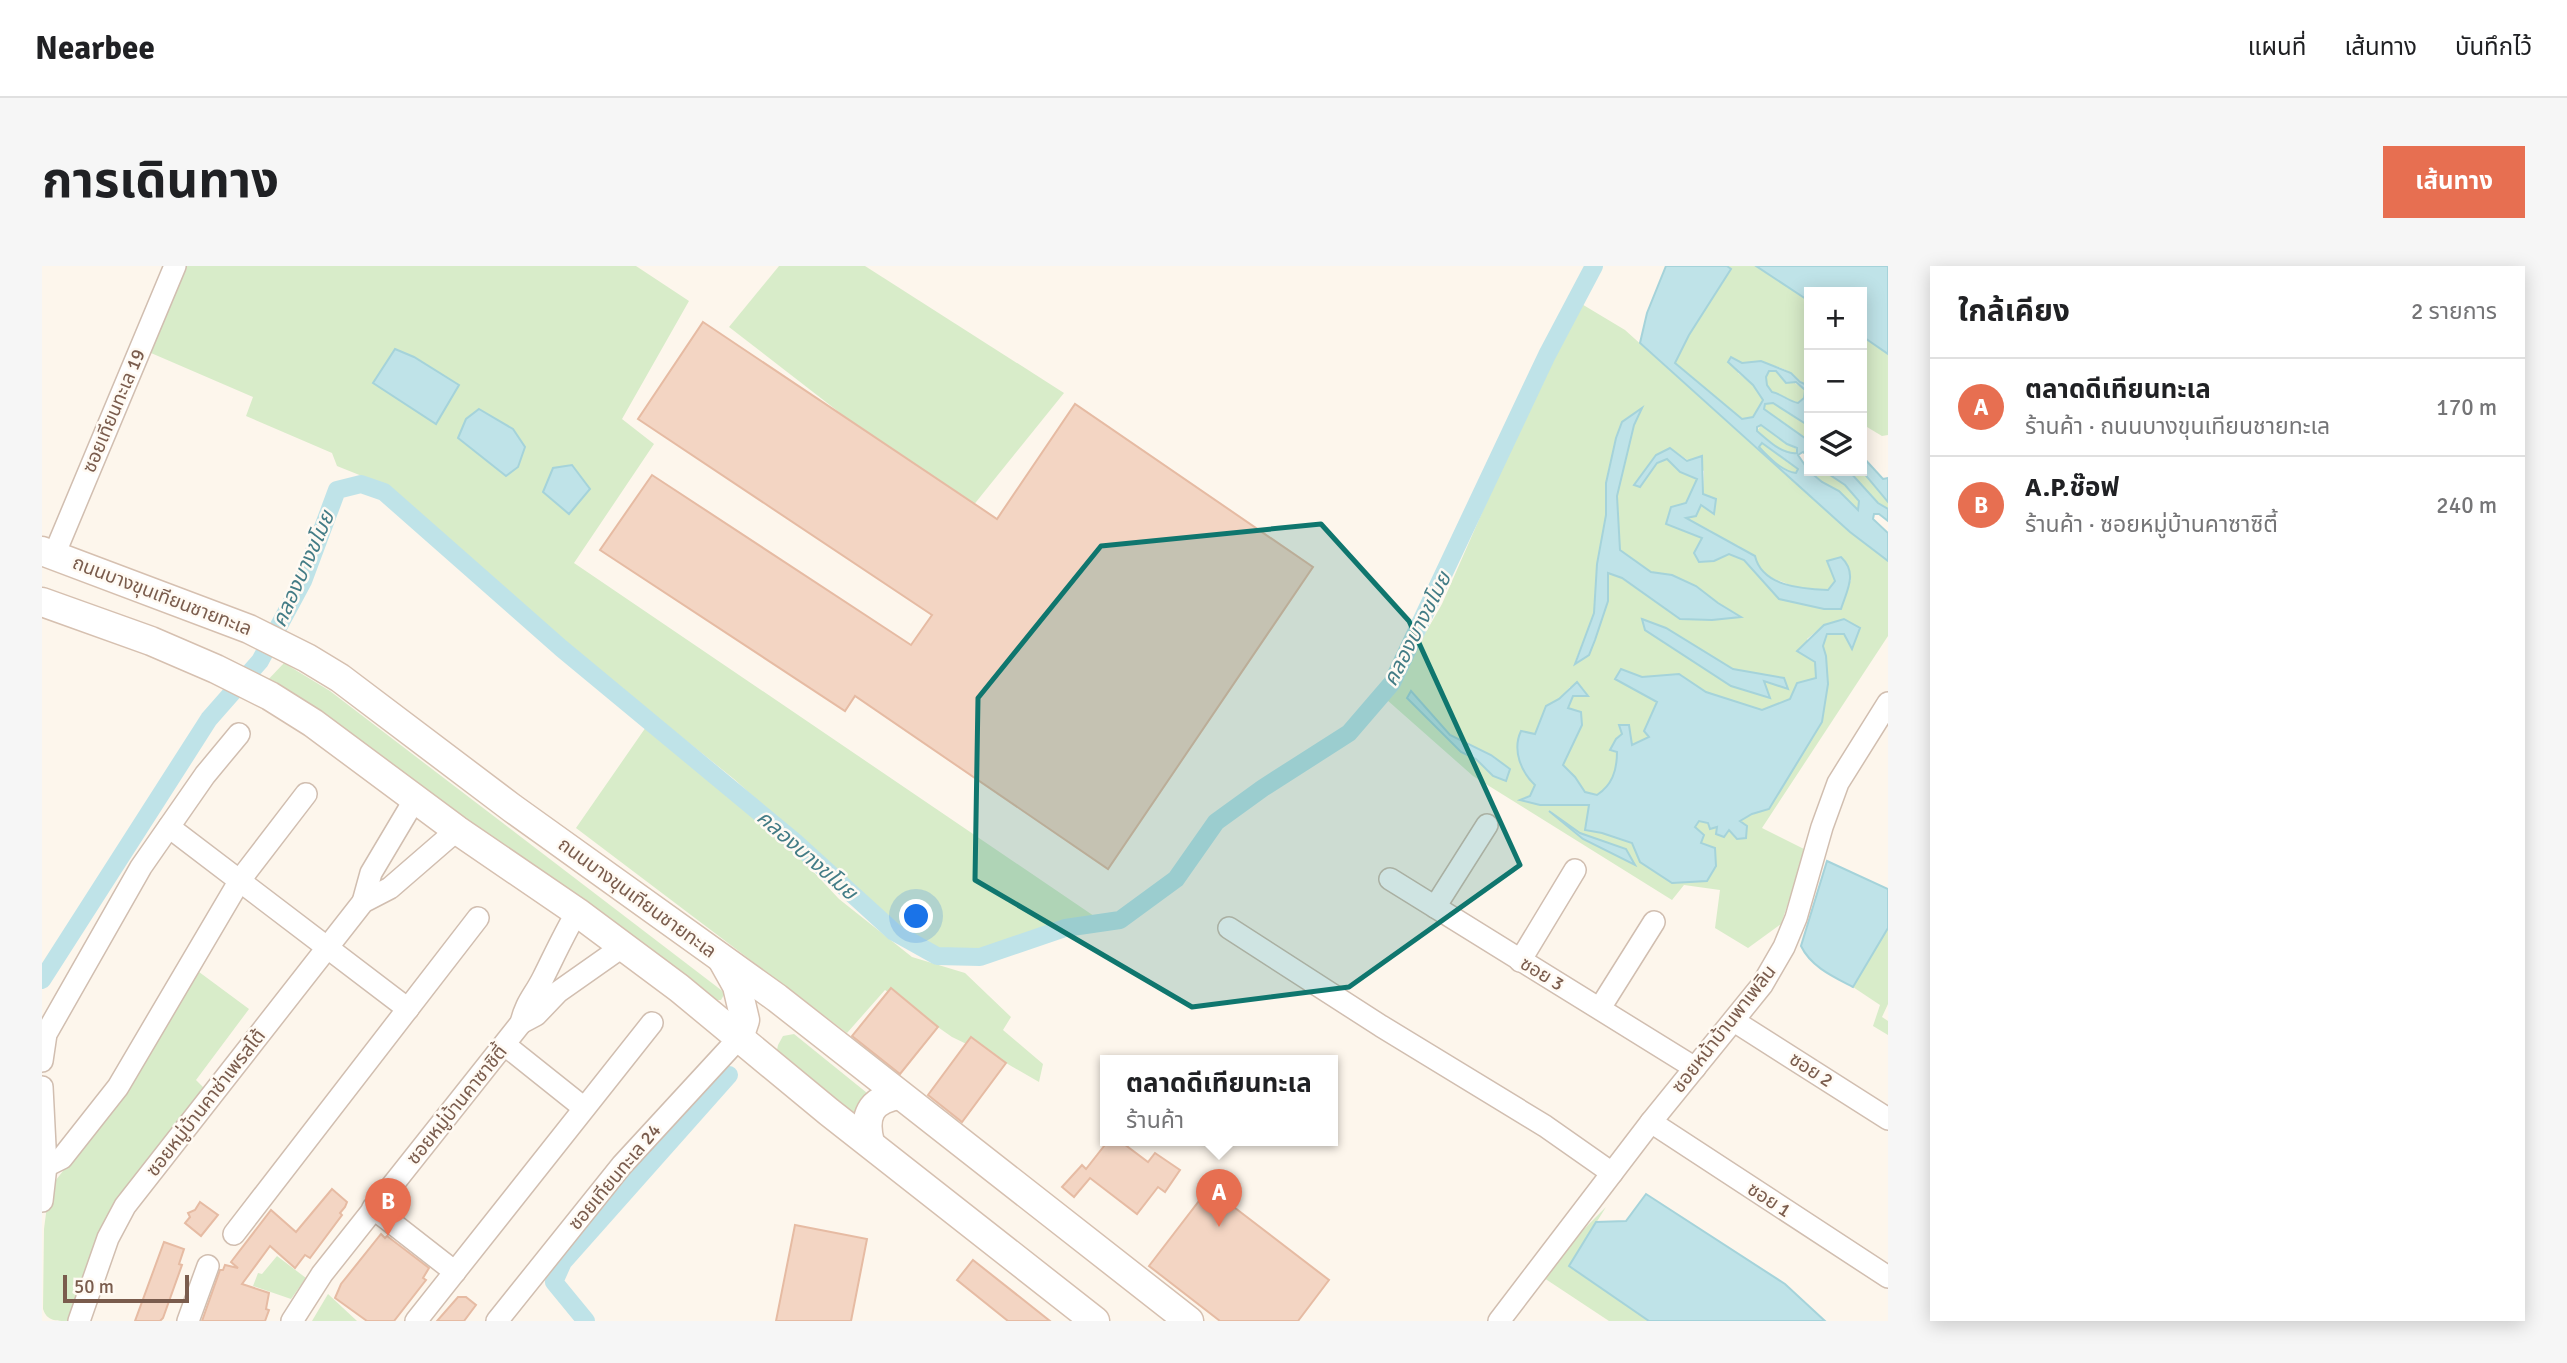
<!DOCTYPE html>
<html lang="th">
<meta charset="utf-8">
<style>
body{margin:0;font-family:Signika,"Noto Sans Thai",sans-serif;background:#f6f6f6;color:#202124}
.controls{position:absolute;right:21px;top:21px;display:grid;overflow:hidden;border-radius:0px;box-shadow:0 4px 18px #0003}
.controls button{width:63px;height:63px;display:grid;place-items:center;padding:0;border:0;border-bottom:2px solid #e0e0e0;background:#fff;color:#202124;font:35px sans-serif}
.scale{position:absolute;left:21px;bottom:18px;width:126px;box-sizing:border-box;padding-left:7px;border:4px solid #7a5c4d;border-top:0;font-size:19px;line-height:24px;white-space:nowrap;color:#7a5c4d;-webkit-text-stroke:5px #fffaf3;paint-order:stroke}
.you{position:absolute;left:875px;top:651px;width:24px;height:24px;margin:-18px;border:5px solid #fff;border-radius:50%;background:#1a73e8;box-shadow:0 0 0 10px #1a73e833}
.badge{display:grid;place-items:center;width:46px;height:46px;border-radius:50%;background:#e76f51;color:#fff;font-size:23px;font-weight:700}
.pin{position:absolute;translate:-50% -58px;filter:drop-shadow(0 2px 4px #0008)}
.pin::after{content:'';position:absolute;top:37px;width:24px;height:21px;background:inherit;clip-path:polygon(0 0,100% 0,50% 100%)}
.popup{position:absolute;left:1058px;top:789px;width:238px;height:91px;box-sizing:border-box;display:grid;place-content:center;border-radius:0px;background:#fff;filter:drop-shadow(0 2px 5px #0005);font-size:23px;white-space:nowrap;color:#757577}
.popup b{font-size:26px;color:#202124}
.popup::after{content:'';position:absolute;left:50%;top:100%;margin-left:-14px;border:14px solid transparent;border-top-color:#fff}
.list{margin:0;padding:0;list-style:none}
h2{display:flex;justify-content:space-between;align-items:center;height:91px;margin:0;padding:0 28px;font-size:30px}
h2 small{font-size:23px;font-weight:400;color:#757577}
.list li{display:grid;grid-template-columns:46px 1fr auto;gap:21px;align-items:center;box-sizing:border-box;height:98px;padding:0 28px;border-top:2px solid #e0e0e0}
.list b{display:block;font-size:26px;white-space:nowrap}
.list p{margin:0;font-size:23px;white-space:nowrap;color:#757577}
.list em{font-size:23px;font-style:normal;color:#757577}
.icon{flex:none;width:38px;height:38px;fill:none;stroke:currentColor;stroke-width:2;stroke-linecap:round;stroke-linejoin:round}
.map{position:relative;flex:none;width:1846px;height:1055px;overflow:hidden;border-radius:0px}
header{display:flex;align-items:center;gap:42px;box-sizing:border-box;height:98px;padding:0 35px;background:#fff;border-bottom:2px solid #e0e0e0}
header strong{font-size:33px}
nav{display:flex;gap:38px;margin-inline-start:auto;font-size:24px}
.intro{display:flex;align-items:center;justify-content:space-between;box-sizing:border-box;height:168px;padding:0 42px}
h1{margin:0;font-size:49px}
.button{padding:18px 32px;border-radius:0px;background:#e76f51;color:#fff;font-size:24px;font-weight:700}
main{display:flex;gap:42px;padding:0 42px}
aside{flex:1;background:#fff;border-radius:0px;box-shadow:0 4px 18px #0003}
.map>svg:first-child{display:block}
</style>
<header>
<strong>Nearbee</strong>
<nav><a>แผนที่</a><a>เส้นทาง</a><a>บันทึกไว้</a></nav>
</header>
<div class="intro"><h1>การเดินทาง</h1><a class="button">เส้นทาง</a></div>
<main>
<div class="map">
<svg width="1846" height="1055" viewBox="0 0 1846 1055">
<rect width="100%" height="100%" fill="#fdf6ec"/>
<g fill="#d8ecc9" fill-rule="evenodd">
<path d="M144,0h450l53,35 -67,118 32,25 -80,119 520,353 -31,6 -84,27 -39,2 -39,-21 -167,-151 -146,-117 -188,-163 -28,-19 -35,-14 -5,-13 -86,-37 7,-19 -102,-44 22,-61z"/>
<path d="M737,0h86l199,127 -96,119 -239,-185z"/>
<path d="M1685,0h29l53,35v85c-8,-3 -11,-8 -18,-13 -15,-9 -32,-12 -49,-10l-4,10 15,12 10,15 -10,17 -11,2 -67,-56 14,-28 42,-66z"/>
<path d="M1538,37l45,27 225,202 38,29v75l-126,192 44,22 -25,74 -33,24 -33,-20 5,-38 -36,-5 -12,15 -199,-124 -86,-76 55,-96 78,-178zM1599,143l-7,16 -17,72 3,53 31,22 21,3 68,41 -60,3 -59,-41 -14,-5 1,28 -33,61 19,-49 3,-49 9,-49v-32zM1628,182l34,23 -1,23 11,20 -13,-10 -16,14 25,12 5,6 24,10 28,30 31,12 30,3 7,-10 16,-1 -5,10 -22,19 -45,-10 -35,-39 -15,-6 -15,7 -12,-23 -36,-14 20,-21 12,-24 -18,-7 -13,-13 -10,4zM1802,353l7,29 -7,-14h-16l-5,12 3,10 -4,66 -53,87c-18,5 -34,12 -45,28l-8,-3 2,-8 -19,-6 -4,7 9,8 -3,8 -61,19 -8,-19 -30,-10 -17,-3 5,-25 -68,-5 8,-4 5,-11 -14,-54 14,3 11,-28 13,-7 11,-12 17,9h-14l-5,12 14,17 -19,40 12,12 10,15 12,3c15,-11 20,-24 20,-43l-6,-2 11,-16 9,12 19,-9 -6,-6 14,-29 -42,-23 63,-5 27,18 56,18 28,-11 7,-16 19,-5v-16l-9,-23 17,-14zM1624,362l67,41 51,9 4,11 -24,-9 5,18 -38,-12 -86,-56zM1370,425l38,44 41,20 2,21 -17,-17 -15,-7 -54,-53z"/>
<path d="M1820,70l26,18v81l-6,1 -20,-12z"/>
<path d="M1727,105h7c9,8 20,11 29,19l-1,8 -6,5c-10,-2 -15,-9 -26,-11l-5,-7 -2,-8z"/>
<path d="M1731,137l36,23v15l-45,-32 1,-5z"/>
<path d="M1719,159l26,19 10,5v4c-15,2 -29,-13 -40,-22z"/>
<path d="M1720,177l37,26 -3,4c-15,-2 -27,-16 -37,-26z"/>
<path d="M1769,205c4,0 8,-2 12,0 13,4 36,23 37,37l-3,2 -18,-19 -17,-9z"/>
<path d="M1807,205h13l26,31v7l-10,-6z"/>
<path d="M242,397l46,28 395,302 -4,7h-7l-449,-317z"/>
<path d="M604,461l147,123 46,49 73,58 53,16 46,44 -8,13 40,34 -4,18 -33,-19 -54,-26 -67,-47 -38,43 -271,-205z"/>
<path d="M1846,662v76l-6,13 6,4v14l-15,-9 7,-21 -27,-18z"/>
<path d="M153,703l54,40 -53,71 10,10 -101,130 -28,90 -8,11c-14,0 -22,0 -26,-12l1,-80 4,-31 8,-18 34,-44z"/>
<path d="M752,768l78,63 -15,20 -81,-62 2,-10 5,-9z"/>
<path d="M1564,941l-37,59 80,55h-40l-65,-43 15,-24z"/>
<path d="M235,990l29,22 -15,21 -38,-13 5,-13 4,1z"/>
<path d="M286,1028l29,27h-45z"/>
</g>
<g fill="#bfe3e8" stroke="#a5d3da" stroke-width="2" fill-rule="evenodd">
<path d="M1624,0h61l4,3 -42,66 -14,28 67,56 11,-2 10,-17 -10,-15 -25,-23 3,-5 11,6 19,-2 30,12 9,9 9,4v40l-36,-23 -8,1 -1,5 45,32v16l-6,-5 -5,3 11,16 13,11 17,9 19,19 1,-9 -14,-16 -21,-14h25l29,32 10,6v12l-9,-7h-5l-1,5 15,14v28l-38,-29 -210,-189 7,-30zM1727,105h7l10,12 10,-1 9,8 -1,8 -6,5c-10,-2 -16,-9 -26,-11l-5,-7 -1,-8zM1719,159l26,19 10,4v5c-15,2 -29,-13 -40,-22v-4zM1720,177l36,26 -2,4c-15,-2 -27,-16 -37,-26z"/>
<path d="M1714,0h132v88l-26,-18v-44h-53v9z"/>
<path d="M353,83l19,8 45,28 -23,39 -63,-41z"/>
<path d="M1600,142l-8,17 -17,71 3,54 31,22 21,3 24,11 22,17 23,14 -29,3 -32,-1 -58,-41 -14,-5v28l-13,39 -6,15 -14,9 19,-51 3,-49 9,-49v-32l10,-45 6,-16z"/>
<path d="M437,143l34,20 12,18 -7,20 -12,9 -48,-38 8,-19z"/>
<path d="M1628,182l17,13 15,-5 1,38 13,5 -2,15 -13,-9 -5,11 -10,2 69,38c7,30 46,33 73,34l7,-9 -8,-20 14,-4c17,16 6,33 0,52h-17l-45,-10 -35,-39 -15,-6 -15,7 -15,1 -5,-9 8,-15 -36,-14 5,-17 15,-4 11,-24 -17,-7 -13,-13 -10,4 -17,24 -6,-2 22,-30z"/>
<path d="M1820,190l21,23 5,-1v24l-26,-31z"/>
<path d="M530,199l18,24 -21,25 -26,-22 10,-24z"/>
<path d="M1600,353l24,9 67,41 51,9 4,11 -24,-8 6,17 -39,-12 -86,-56z"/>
<path d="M1802,353l16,9 -8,21 -8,-15h-17l-4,12 3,10 2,28 -6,38 -53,87 -17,5 -12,7 7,5 -1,12 -9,1 -8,-9 -5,7 -8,-3 1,-7 -7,2 -2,-6 -9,-2 -4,6 9,8 -3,8 14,5 1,18 -9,15 -35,2 -32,-21 -8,-19 -30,-10 -17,-3 4,-25h-49l-20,-5 10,-4 5,-11c-14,-13 -23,-35 -14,-54l14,3 11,-28 13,-7 18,-17 11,14h-15l-5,12 13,4 1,13 -19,40 12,12 10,15 12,3c15,-10 20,-24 20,-43l-7,-2 6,-11 6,-5 -3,-9h10l3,20 17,-8 -5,-6 13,-29 -42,-23 6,-10 21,8 37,-3 27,18 56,18 28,-11 7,-16 19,-5 -1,-16 -18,-11 27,-26z"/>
<path d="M1369,425l39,44 41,20 19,14 -4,12 -13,-5 -17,-17 -15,-7 -54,-54z"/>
<path d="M1507,545l31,22 46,16 9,16 -52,-26z"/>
<path d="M1785,595l61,28v39l-35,59c-19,-10 -42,-20 -52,-41z"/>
<path d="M1604,928l139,90 40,37h-176l-80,-55 27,-44 30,-1z"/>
</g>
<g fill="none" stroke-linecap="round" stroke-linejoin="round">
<g stroke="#bfe3e8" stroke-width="18">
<path d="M0,714l167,-261 51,-58 43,-80 34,-91 24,-6 23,8 177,156 234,194 99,90 43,24 43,1 85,-29 55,-8 56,-41 40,-57 47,-34 86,-55 43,-50 155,-328 47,-89"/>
<path d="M544,1055l-32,-39 9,-20 166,-187"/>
</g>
</g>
<g fill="#f3d5c3" stroke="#e6bba3" stroke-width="2">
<path d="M661,56l294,197 78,-115 238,163 -205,302 -253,-173 -10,15 -245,-161 52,-75 259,170 21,-30 -294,-196z"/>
<path d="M849,722l47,39 -38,47 -48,-38z"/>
<path d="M929,771l35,26 -44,59 -34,-27z"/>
<path d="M1066,875h12l28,21 7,-9 25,17 -15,22 -7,-5 -21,27 -47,-36 -16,19 -12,-10 20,-22 4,4z"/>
<path d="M1167,922l120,92 -31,41h-78l-71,-55z"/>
<path d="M290,923l15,13 -2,5 -5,6 2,2 -32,43 -5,-3 -10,13 -25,-22 -28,38 27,9 -3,16 3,1 -4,11h-63l18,-51h3l2,-5 13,3 -7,-6 40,-52 25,22z"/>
<path d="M158,936l18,13 -17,21 -16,-13 5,-6 -2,-4 7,-3z"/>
<path d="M753,959l72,14 -16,82h-75z"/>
<path d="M339,968l4,4 2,-2 42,32 -6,10 3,2 -32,41h-27l-32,-23 6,-14z"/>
<path d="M122,976l20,7 -5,15 3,1 -19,53 -3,3h-25z"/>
<path d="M931,994l77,61h-42l-51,-41z"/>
<path d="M416,1031h8l10,8 -12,16h-27z"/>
</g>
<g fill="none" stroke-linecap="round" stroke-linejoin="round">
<defs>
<g id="street">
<path d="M12,289l121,-289"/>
<path d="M127,561l239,182"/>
<path d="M1348,613l305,189"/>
<path d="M321,636l8,-29 44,-74"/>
<path d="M1393,641l52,-82"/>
<path d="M1187,662l152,98 164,100 67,47"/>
<path d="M1478,695l55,-91"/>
<path d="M1558,742l54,-86"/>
<path d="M1692,755l154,98"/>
<path d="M479,757l15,-8 22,-23 64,-45"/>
<path d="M463,779l79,63"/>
<path d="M0,795l4,-27 95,-167 64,-92 34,-41"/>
<path d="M0,821l4,79 -4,35"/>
<path d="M1609,856l237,155"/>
<path d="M4,900l16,-8 56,-71 122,-207 66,-86"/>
<path d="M331,942l82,64"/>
<path d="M192,968l244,-316"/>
<path d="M37,1055l29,-83 17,-32 238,-304 27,-14 67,-58"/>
<path d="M146,1055l20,-55"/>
<path d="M250,1055l30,-47 199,-251c5,-21 13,-27 22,-45 11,-22 21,-44 34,-66"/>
<path d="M374,1055l236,-298"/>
<path d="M455,1055l125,-156 117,-127"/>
<path d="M1457,1055l152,-199 111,-137 22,-38 12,-29 26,-91 16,-44 50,-80"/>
</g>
<g id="secondary">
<path d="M0,285l207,78 58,29 33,20 172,130 265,190 412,323"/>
<path d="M0,336l109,39 65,28 54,27 43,27 144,107 120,82 102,76 150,124 266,209"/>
<path d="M681,695l14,25 8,34 -6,18"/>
<path d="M828,877c-7,-27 0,-43 29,-48"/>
</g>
</defs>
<use href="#street" stroke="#d1beb0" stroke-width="24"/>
<use href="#secondary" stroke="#d6c0b0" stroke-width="31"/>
<use href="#street" stroke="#fff" stroke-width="21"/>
<use href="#secondary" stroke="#fff" stroke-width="28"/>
</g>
<path fill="#0f766e" fill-opacity="0.2" stroke="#0f766e" stroke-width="5" stroke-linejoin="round" d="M1279,258l88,97 111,244 -171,122 -157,20 -217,-127 3,-182 123,-152z"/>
<g text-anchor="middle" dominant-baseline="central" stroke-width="5" stroke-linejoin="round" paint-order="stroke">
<g font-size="19" fill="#7a5c4d" stroke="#fffaf3">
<text transform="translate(72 145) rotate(-67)">ซอยเทียนทะเล 19</text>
<text transform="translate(120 330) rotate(21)">ถนนบางขุนเทียนชายทะเล</text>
<text transform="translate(595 632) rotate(36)">ถนนบางขุนเทียนชายทะเล</text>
<text transform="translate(1500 708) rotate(31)">ซอย 3</text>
<text transform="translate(1682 763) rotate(-52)">ซอยหน้าบ้านพาเพลิน</text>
<text transform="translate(1769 804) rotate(33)">ซอย 2</text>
<text transform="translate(164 837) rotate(-52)">ซอยหมู่บ้านคาซ่าเพรสโต้</text>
<text transform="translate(415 839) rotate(-51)">ซอยหมู่บ้านคาซาซิตี้</text>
<text transform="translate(573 911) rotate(-50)">ซอยเทียนทะเล 24</text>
<text transform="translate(1727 934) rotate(33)">ซอย 1</text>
</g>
<g font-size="21" font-style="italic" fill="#437c86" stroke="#fffaf3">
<text transform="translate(261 303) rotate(-66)">คลองบางขโมย</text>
<text transform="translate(1375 363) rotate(-63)">คลองบางขโมย</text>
<text transform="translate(765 589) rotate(41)">คลองบางขโมย</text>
</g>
</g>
</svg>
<div class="controls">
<button>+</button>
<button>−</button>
<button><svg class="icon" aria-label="layers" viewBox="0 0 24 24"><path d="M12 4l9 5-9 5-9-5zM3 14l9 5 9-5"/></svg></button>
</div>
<div class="scale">50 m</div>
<div class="you"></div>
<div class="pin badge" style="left:1177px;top:961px">A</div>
<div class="popup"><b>ตลาดดีเทียนทะเล</b>ร้านค้า</div>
<div class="pin badge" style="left:346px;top:970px">B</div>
</div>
<aside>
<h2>ใกล้เคียง<small>2 รายการ</small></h2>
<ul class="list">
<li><span class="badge">A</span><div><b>ตลาดดีเทียนทะเล</b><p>ร้านค้า · ถนนบางขุนเทียนชายทะเล</p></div><em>170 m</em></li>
<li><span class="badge">B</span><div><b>A.P.ช๊อฟ</b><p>ร้านค้า · ซอยหมู่บ้านคาซาซิตี้</p></div><em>240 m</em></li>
</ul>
</aside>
</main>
